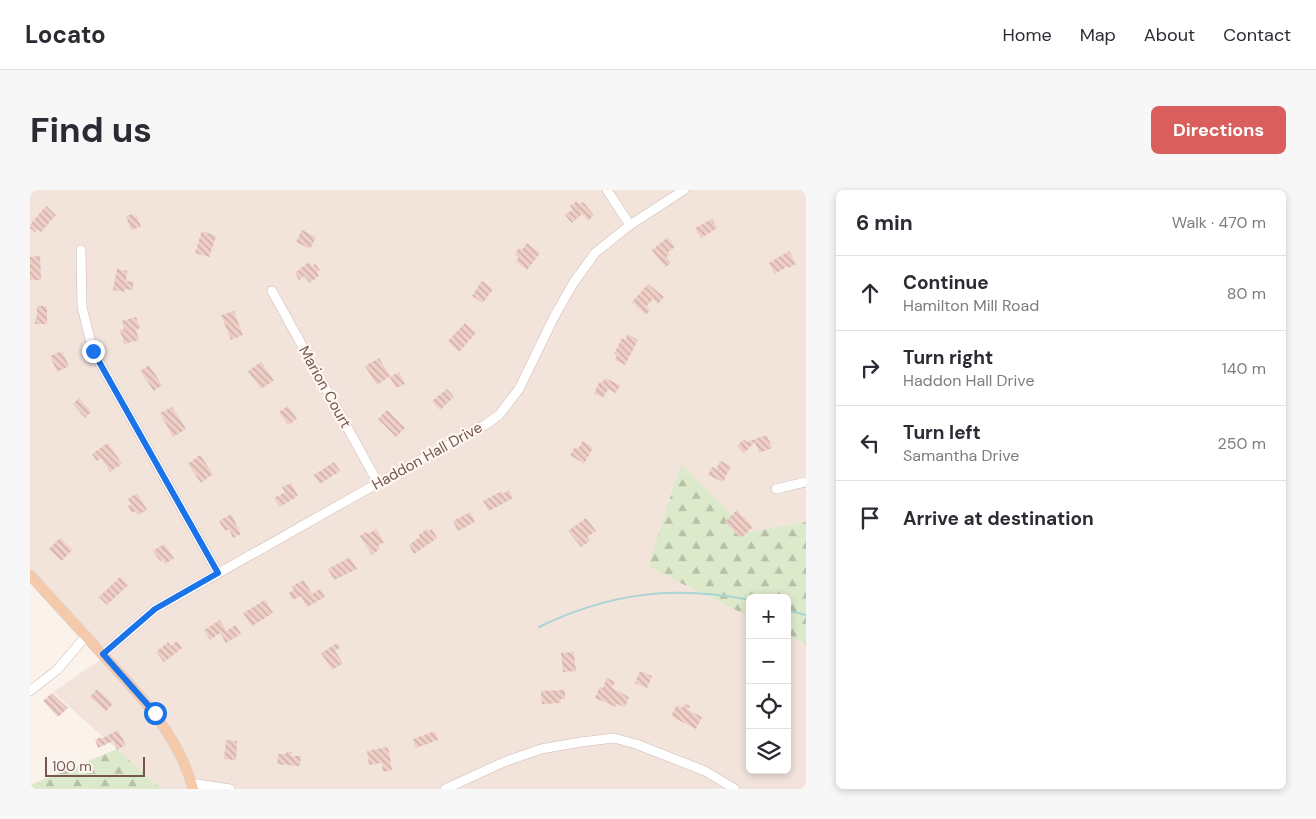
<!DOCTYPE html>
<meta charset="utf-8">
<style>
body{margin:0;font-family:"DM Sans",sans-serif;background:#f7f7f7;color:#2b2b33}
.controls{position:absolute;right:15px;bottom:15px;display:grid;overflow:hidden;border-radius:8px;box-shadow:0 2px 8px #0003}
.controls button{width:45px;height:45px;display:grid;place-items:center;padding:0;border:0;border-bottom:1px solid #e1e1e2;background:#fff;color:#2b2b33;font:25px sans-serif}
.scale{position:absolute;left:15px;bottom:12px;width:100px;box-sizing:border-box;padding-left:5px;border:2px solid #755650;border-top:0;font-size:14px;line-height:18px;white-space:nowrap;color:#755650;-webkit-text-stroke:4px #fef7f2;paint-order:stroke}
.stop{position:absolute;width:15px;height:15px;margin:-11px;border:4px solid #1a73e8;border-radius:50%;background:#fff}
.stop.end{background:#1a73e8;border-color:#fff;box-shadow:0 1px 5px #0008}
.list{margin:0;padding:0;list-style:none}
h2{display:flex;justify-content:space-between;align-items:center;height:65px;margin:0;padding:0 20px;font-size:21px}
h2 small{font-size:16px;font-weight:400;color:#7c7c81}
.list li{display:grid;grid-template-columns:32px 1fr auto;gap:15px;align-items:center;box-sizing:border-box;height:75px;padding:0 20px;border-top:1px solid #e1e1e2}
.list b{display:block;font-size:19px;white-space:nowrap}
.list p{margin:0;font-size:16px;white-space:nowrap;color:#7c7c81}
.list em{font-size:16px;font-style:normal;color:#7c7c81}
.icon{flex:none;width:28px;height:28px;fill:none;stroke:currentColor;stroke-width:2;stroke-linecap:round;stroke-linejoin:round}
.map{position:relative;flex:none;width:776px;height:599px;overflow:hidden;border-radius:8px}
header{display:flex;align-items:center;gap:30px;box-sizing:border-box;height:70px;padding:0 25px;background:#fff;border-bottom:1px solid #e1e1e2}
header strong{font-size:24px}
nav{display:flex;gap:28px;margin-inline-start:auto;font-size:18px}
.intro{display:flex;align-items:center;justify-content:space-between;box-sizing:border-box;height:120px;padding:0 30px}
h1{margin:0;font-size:35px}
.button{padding:12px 22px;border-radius:8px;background:#da5f5c;color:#fff;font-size:18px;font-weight:700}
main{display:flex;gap:30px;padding:0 30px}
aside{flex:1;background:#fff;border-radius:8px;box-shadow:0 2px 8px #0003}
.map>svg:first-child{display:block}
</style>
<header>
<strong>Locato</strong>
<nav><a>Home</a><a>Map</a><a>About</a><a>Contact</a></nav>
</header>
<div class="intro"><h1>Find us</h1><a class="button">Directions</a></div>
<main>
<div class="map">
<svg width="776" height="599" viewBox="0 0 776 599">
<defs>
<pattern id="forest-firs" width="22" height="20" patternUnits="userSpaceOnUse" patternTransform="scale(1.25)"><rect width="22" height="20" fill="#dde9cb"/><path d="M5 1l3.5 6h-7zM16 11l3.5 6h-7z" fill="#b8c0a7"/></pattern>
<pattern id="building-back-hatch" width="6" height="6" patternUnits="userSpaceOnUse" patternTransform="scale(1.25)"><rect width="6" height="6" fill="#efcec6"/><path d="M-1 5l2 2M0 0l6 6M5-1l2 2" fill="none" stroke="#c6aaa3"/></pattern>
</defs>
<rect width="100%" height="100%" fill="#fbf2ec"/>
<path fill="#f2e3db" d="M0,0h776v332l-57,10 -68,-67 -33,102 102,50v153h37v-135l19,9v145h-645l-108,-97 54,-37 -77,-86z"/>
<g fill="url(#forest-firs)">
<path d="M651,274l68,68 57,-10v122l-19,-9v-37h-37v19l-102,-50z"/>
<path d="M87,559l44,40h-131v-4z"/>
</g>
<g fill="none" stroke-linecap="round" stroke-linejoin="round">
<g stroke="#a8d5d3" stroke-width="2">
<path d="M757,420l19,5"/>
<path d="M509,437c70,-34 134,-42 211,-27"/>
</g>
</g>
<g fill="url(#building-back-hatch)">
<path d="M547,11l2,3 4,-2 11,13 -6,6 -6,-7 -10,9 -7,-8 8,-6 -3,-3z"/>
<path d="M16,16l10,9 -15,17 -3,-3 -3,3 -5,-4v-3z"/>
<path d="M103,24l1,3 3,-1 4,11 -10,3 -5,-14z"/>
<path d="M682,29l5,9 -16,10 -6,-10z"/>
<path d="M272,40l14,7 -6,12 -14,-7z"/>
<path d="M172,41l14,5 -7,21 -14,-4z"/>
<path d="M638,47l7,10 -7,5 2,3 -4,2 5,6 -6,4 -13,-17z"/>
<path d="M497,53l13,10 -13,17 -11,-9 3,-4 -4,-3 4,-6 3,2z"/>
<path d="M759,61l7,13 -7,4 -1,-2 -13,8 -6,-11z"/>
<path d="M10,66l1,24h-11v-23z"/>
<path d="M279,72l3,4 3,-2 5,6 -3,2 2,4 -9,7 -6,-7 -5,4 -4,-7z"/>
<path d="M87,79l10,2 -1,10 8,1 -2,8 -7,-1 -1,3 -11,-2z"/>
<path d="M452,91l11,8 -10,14 -11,-7z"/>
<path d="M618,94l16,13 -6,7 -5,-5 -7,8 4,3 -4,5 -14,-13z"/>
<path d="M7,116h10v18h-12v-6h2z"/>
<path d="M204,121l9,24 -12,5 -10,-25z"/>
<path d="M106,127l4,11 -4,2 3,10 -15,4 -4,-14 4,-1 -2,-8z"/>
<path d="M435,133l11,10 -17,19 -11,-11z"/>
<path d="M598,144l10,6 -13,25 -10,-5 2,-5 -3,-1 8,-16 3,2z"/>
<path d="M32,161l7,15 -12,6 -7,-16z"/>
<path d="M349,168l11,18 -13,9 -12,-19z"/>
<path d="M231,172l13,18 -13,9 -13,-18z"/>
<path d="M119,175l13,20 -8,6 -14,-20z"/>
<path d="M369,182l6,12 -9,4 -6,-11z"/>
<path d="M575,188l15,7 -4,8 -8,-4 -5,9 -9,-5 6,-12 2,2z"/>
<path d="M417,199l7,8 -14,13 -8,-9z"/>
<path d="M49,208l12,14 -6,6 -12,-14z"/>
<path d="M258,216l9,13 -9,6 -9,-13z"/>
<path d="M142,217l14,22 -13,8 -13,-24z"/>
<path d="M357,220l18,18 -9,9 -18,-18z"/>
<path d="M737,245l5,13 -13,5 -4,-11 -11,11 -7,-7 7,-7 3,3z"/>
<path d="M553,251l10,7 -9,16 -14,-9 5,-8 3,2z"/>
<path d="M78,253l14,21 -12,8 -9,-14 -4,3 -5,-7z"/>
<path d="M170,265l13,19 -12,9 -13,-19z"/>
<path d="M690,271l11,5 -8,16 -15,-7 4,-8 4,2z"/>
<path d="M304,272l6,9 -20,13 -6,-9z"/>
<path d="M261,293l7,13 -18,11 -6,-9 11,-6 -3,-5z"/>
<path d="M479,300l4,8 -24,13 -6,-10 19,-10 1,3z"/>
<path d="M107,303l10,17 -9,5 -3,-4 -3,2 -4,-7 3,-2 -3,-5z"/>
<path d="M707,320l16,17 -12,11 -16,-16z"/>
<path d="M440,322l5,10 -17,9 -5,-10z"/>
<path d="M201,324l10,20 -8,4 -4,-9 -4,2 -6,-10z"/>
<path d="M556,328l10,13 -9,6 3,4 -9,6 -13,-16z"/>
<path d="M346,339l8,13 -6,4 2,3 -8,6 -12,-19 6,-4 2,2z"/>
<path d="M397,339l2,2 3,-2 5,9 -23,16 -5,-9 11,-8 -1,-2z"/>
<path d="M30,348l12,12 -10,11 -13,-12z"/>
<path d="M134,354l10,14 -9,6 -2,-4 -3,1 -7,-10z"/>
<path d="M320,367l7,12 -23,11 -6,-11z"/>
<path d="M90,387l8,8 -21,20 -8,-8z"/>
<path d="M274,390l8,14 8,-5 5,8 -18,10 -6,-11 -8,4 -4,-7 5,-3 -2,-4z"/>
<path d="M235,410l8,13 -21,13 -9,-13z"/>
<path d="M190,430l6,11 10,-6 5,9 -15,9 -6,-10 -10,7 -6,-10z"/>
<path d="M147,451l5,7 -18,14 -8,-10 12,-10 3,4z"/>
<path d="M307,453l3,5 -5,3 8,12 -11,7 -11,-17z"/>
<path d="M544,462l2,19 -13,1 -2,-19z"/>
<path d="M610,481l12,5 -5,12 -12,-5z"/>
<path d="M577,488l8,4 -3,6 17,9 -4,10 -8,-3 -1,3 -21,-9 5,-11 3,1z"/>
<path d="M67,499l16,15 -7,7 -16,-14z"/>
<path d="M535,500v9h-5l1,4 -19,1 -1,-13z"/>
<path d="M22,503l16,15 -10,9 -15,-16z"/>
<path d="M655,514l5,2 -2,4 14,7 -6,12 -25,-13 6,-11 5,3z"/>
<path d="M88,540l8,15 -9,5 -4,-9 -15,7 -3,-8 6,-3v2z"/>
<path d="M405,541l3,9 -22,8 -3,-9z"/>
<path d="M196,550l11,1 -1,19 -12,-1z"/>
<path d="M358,557l4,23 -9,2 -1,-9 -13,2 -2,-14z"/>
<path d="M256,562h6l-1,4h10l-1,10 -23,-2 1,-10h8z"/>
</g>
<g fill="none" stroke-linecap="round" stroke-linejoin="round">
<defs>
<g id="minor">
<path d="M577,0l23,35"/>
<path d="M51,60l1,57 11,44 125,222"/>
<path d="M242,101l106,192"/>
<path d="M746,299l30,-7"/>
<path d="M73,464l52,-45 223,-126 107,-58 14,-10 20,-26 35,-72 20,-35 21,-29 35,-28 54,-35"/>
<path d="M0,501l27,-21 29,-34"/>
<path d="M161,593l39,6"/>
<path d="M415,599l59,-27 37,-13 40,-7 33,-4 22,6 69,27 30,18"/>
</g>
<path id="major" d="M0,385c24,26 48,53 72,79 37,40 77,81 91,135"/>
</defs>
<use href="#minor" stroke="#cfbbb4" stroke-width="10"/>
<use href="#major" stroke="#d8d0ce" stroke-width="11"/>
<use href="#minor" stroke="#fff" stroke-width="9"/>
<use href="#major" stroke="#f4caab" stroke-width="10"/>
</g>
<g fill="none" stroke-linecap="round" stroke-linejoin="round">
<path stroke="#1a73e8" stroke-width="6" d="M63,161l125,222 -63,36 -52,45 52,59"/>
</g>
<g text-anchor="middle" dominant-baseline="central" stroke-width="4.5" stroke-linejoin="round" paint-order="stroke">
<g font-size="15" fill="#755650" stroke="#fef7f2">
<text transform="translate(295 197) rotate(61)">Marion Court</text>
<text transform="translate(397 266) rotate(-29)">Haddon Hall Drive</text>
</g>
</g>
</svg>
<div class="controls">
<button>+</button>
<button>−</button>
<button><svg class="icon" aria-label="locate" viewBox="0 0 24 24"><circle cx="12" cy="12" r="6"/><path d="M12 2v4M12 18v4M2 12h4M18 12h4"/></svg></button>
<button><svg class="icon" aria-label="layers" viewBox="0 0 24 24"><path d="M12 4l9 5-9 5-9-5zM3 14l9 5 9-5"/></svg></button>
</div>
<div class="scale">100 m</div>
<div class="stop" style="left:125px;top:523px"></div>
<div class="stop end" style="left:63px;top:161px"></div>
</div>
<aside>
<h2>6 min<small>Walk · 470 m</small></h2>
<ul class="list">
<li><svg class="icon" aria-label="ahead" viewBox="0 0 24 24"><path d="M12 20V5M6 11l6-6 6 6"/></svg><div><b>Continue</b><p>Hamilton Mill Road</p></div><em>80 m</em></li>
<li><svg class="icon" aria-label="right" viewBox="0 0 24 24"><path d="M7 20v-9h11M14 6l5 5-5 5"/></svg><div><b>Turn right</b><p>Haddon Hall Drive</p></div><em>140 m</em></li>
<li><svg class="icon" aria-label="left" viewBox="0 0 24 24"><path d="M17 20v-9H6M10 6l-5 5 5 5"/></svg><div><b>Turn left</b><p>Samantha Drive</p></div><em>250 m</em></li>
<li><svg class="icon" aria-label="arrive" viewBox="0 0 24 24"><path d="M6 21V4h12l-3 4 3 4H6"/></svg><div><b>Arrive at destination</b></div></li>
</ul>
</aside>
</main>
